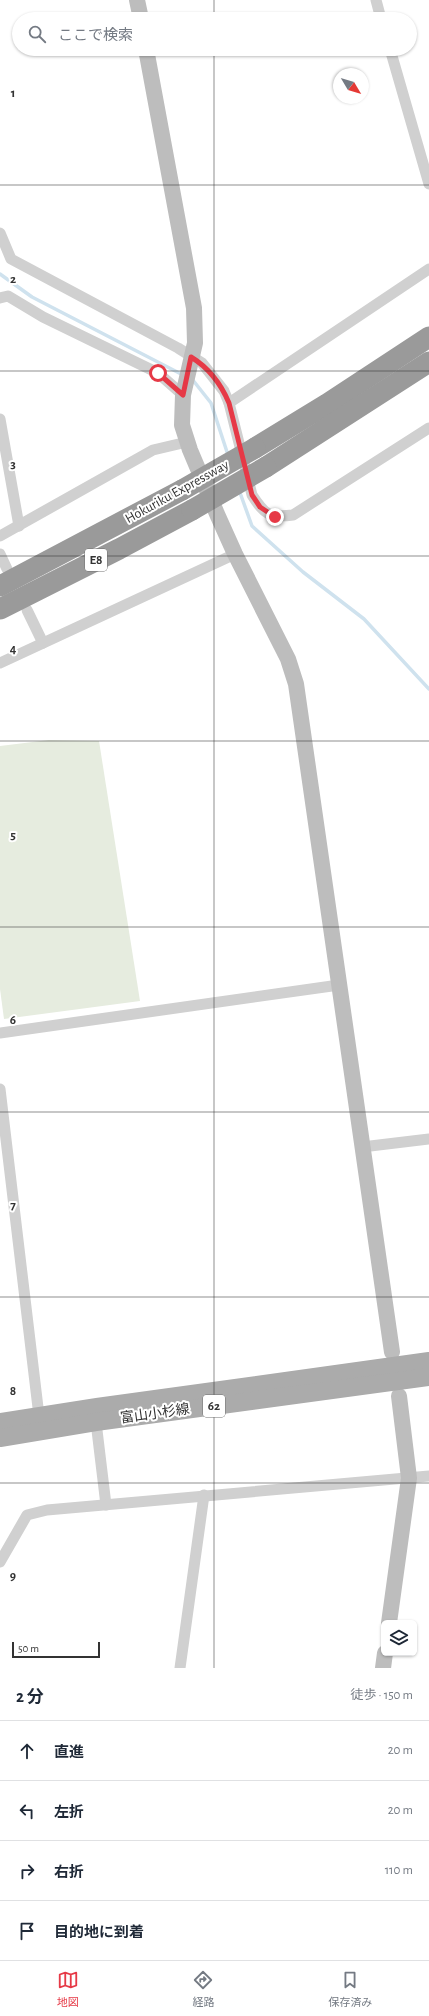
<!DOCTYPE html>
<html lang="ja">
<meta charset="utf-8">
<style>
body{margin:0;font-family:"Alegreya Sans","Noto Sans JP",sans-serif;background:#f6f6f7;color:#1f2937}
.controls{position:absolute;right:12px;bottom:12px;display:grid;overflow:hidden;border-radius:6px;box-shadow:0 1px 3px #0004}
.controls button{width:36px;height:36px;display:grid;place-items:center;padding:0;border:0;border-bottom:1px solid #e0e1e3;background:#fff;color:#1f2937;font:20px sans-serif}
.compass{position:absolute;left:333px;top:68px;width:36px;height:36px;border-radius:50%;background:#fff;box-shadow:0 1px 3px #0004;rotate:128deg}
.scale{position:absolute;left:12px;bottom:10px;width:88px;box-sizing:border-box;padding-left:4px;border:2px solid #333;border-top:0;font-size:11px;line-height:14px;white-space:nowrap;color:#333;-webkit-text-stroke:3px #fff;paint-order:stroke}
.stop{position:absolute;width:12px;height:12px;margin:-9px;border:3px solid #e63946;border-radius:50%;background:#fff}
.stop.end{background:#e63946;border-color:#fff;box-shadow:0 1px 4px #0008}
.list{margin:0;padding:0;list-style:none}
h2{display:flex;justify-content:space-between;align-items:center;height:52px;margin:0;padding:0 16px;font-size:17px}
h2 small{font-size:13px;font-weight:400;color:#747a83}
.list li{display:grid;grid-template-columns:26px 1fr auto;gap:12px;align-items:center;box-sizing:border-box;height:60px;padding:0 16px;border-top:1px solid #e0e1e3}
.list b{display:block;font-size:15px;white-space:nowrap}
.list em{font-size:13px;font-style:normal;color:#747a83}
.icon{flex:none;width:22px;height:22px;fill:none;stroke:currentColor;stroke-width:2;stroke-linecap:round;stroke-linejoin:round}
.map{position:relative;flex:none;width:429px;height:1668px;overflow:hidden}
.search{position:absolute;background:#fff;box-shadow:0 1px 3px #0004;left:12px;right:12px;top:12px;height:44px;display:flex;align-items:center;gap:10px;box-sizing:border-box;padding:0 14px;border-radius:22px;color:#747a83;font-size:15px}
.sheet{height:292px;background:#fff}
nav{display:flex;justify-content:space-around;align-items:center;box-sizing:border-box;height:56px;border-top:1px solid #e0e1e3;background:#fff;font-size:11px;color:#747a83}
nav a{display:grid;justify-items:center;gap:2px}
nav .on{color:#e63946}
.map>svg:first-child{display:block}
</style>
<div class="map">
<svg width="429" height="1668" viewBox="0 0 429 1668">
<rect width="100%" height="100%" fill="#fff"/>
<path fill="#e6ecdf" d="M49,740l50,1 41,260 -136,18 -4,-30v-243z"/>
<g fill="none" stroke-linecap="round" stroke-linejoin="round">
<g stroke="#cfe2ee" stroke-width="3.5">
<path d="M0,274l32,23 151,78"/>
<path d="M192,379l19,24 17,52"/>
<path d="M239,490l13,36 51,46 61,47 65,70"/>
</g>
<g stroke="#d0d0d0" stroke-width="11">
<path d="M376,0l5,19"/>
<path d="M390,49l39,135"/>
<path d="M0,233l11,26 167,89 24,15 22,28 5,12 23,92c13,20 17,23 41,20l136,-87"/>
<path d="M0,298l8,-2 35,21 115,56 25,22"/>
<path d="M229,403l200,-134"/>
<path d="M0,419l19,107"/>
<path d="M0,536l153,-86 34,-8"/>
<path d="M0,554l7,15"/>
<path d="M27,610l16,33"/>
<path d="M0,663l235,-109"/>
<path d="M0,1033l339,-48"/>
<path d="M0,1089l39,327"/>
<path d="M362,1147l67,-8"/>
<path d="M96,1422l10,83"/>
<path d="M0,1562l27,-47 20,-5 382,-34"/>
<path d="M180,1668l24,-173"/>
</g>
<g stroke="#bdbdbd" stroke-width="16">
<path d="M137,0l4,19"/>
<path d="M146,49l48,259 1,35 -12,52 -1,30 8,25 27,64 18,40 53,105 8,25 96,668"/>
<path d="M389,1623l20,-145 -10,-82"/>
<path d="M383,1668l2,-15"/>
</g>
<g stroke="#ababab" stroke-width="18">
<path d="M0,1422l97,-15 332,-46"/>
<path d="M0,1438l96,-16 333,-45"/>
</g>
<g stroke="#9a9a9a" stroke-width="21">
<path d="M255,448l72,-44 102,-67"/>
<path d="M266,467l163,-105"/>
<path d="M0,586l182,-96"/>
<path d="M0,609l119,-60 73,-39"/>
</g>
<g stroke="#9a9a9a" stroke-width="21">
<path d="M182,490l73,-42"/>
<path d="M192,510l74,-43"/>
</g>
</g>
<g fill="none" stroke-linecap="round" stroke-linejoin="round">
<path stroke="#e63946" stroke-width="5" d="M158,373l25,22 8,-38c18,11 30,27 38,46l23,92 8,12 15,10"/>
</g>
<path fill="none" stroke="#333" stroke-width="1" stroke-opacity="0.55" d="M214,0v19M214,49v1619M0,185h429M0,371h429M0,556h429M0,741h429M0,927h429M0,1112h429M0,1297h429M0,1483h429"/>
<g text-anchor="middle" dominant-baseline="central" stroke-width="4" stroke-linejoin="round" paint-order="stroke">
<g fill="#fff" stroke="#707070" stroke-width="1">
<rect x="85" y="549" width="22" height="22" rx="3"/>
<rect x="203" y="1395" width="22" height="22" rx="3"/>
</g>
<g font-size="13" font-weight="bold" fill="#333">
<text x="96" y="560">E8</text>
<text x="214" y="1406">62</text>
</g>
<g font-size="14" fill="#333" stroke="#fff">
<text transform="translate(177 492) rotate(-29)">Hokuriku Expressway</text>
<text transform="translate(155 1414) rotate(-8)">富山小杉線</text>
</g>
</g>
<g font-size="13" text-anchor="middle" font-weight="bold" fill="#333" stroke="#fff" stroke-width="4" stroke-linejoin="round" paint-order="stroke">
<text x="13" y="97">1</text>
<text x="13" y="283">2</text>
<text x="13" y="468">3</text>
<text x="13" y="653">4</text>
<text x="13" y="839">5</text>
<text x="13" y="1024">6</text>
<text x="13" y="1209">7</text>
<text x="13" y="1395">8</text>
<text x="13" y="1580">9</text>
</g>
</svg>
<div class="controls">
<button><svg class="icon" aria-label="layers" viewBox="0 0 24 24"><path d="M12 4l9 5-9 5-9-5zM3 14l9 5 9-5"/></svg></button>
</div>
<svg class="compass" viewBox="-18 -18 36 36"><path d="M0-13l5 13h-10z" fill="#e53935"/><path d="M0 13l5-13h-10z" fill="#747a83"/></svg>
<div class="scale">50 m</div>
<div class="stop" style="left:158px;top:373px"></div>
<div class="stop end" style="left:275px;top:517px"></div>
<div class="search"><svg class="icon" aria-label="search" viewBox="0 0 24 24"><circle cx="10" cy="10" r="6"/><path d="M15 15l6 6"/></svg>ここで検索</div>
</div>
<section class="sheet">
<h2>2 分<small>徒歩 · 150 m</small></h2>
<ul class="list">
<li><svg class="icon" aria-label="ahead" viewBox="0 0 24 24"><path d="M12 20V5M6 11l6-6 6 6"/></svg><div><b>直進</b></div><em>20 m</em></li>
<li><svg class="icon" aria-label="left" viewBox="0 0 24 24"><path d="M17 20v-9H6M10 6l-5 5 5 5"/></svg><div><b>左折</b></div><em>20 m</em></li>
<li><svg class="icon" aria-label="right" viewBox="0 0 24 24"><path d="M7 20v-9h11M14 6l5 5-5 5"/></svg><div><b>右折</b></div><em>110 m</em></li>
<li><svg class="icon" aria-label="arrive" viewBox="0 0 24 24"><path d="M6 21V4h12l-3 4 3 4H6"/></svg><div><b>目的地に到着</b></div></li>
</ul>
</section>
<nav>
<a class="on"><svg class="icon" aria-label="map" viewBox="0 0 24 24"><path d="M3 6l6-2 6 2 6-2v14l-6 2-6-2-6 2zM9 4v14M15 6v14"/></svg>地図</a>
<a><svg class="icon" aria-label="directions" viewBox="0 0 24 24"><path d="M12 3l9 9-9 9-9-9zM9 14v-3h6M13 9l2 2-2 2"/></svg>経路</a>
<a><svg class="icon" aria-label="saved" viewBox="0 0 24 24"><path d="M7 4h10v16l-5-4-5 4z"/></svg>保存済み</a>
</nav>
